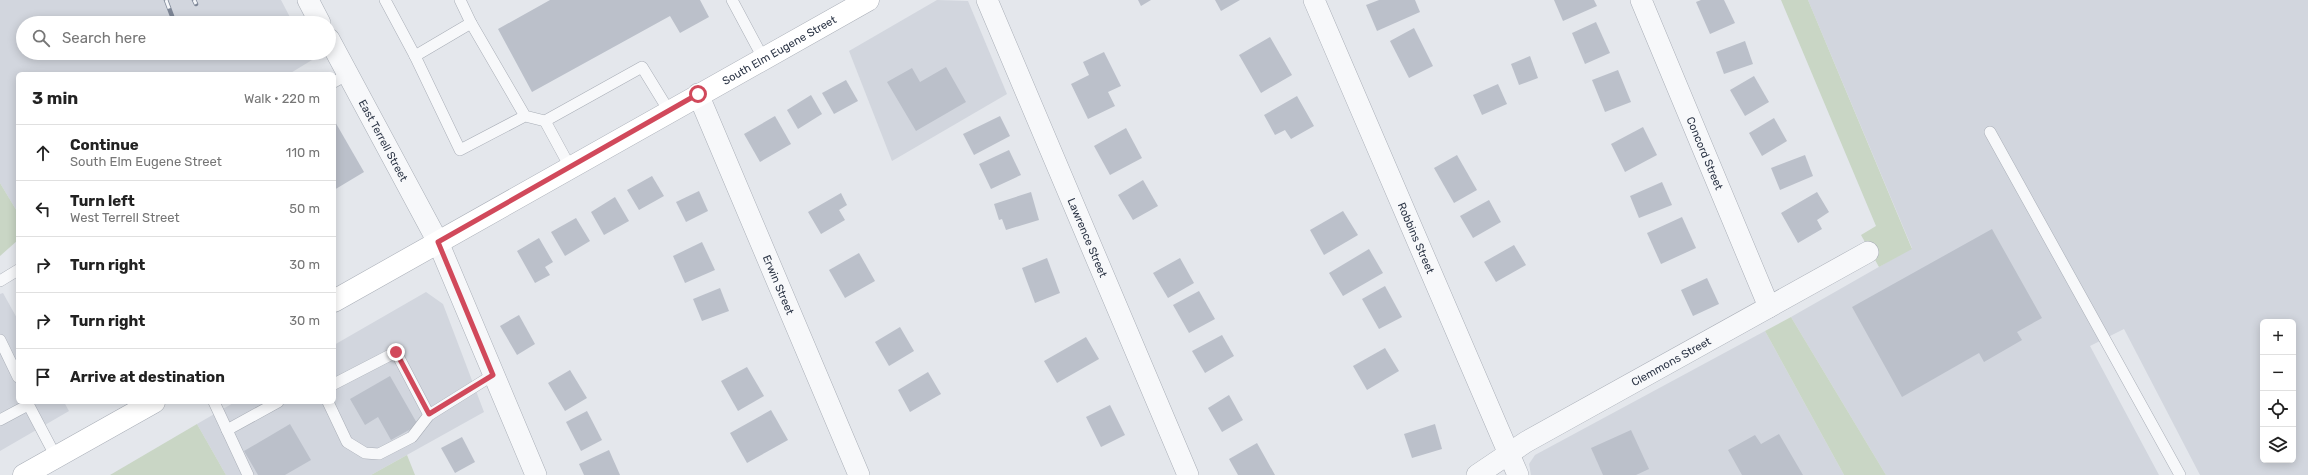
<!DOCTYPE html>
<meta charset="utf-8">
<style>
body{margin:0;font-family:Rubik,sans-serif;background:#f2f2f2;color:#222}
.controls{position:absolute;right:12px;bottom:12px;display:grid;overflow:hidden;border-radius:6px;box-shadow:0 2px 10px #0003}
.controls button{width:36px;height:36px;display:grid;place-items:center;padding:0;border:0;border-bottom:1px solid #e0e0e0;background:#fff;color:#222;font:20px sans-serif}
.stop{position:absolute;width:12px;height:12px;margin:-9px;border:3px solid #d1495b;border-radius:50%;background:#fff}
.stop.end{background:#d1495b;border-color:#fff;box-shadow:0 1px 4px #0008}
.list{margin:0;padding:0;list-style:none}
h2{display:flex;justify-content:space-between;align-items:center;height:52px;margin:0;padding:0 16px;font-size:17px}
h2 small{font-size:13px;font-weight:400;color:#767676}
.list li{display:grid;grid-template-columns:26px 1fr auto;gap:12px;align-items:center;box-sizing:border-box;height:56px;padding:0 16px;border-top:1px solid #e0e0e0}
.list b{display:block;font-size:15px;white-space:nowrap}
.list p{margin:0;font-size:13px;white-space:nowrap;color:#767676}
.list em{font-size:13px;font-style:normal;color:#767676}
.icon{flex:none;width:22px;height:22px;fill:none;stroke:currentColor;stroke-width:2;stroke-linecap:round;stroke-linejoin:round}
.map{position:relative;flex:none;width:2308px;height:475px;overflow:hidden}
.search{position:absolute;background:#fff;box-shadow:0 2px 10px #0003;left:16px;top:16px;width:320px;height:44px;display:flex;align-items:center;gap:10px;box-sizing:border-box;padding:0 14px;border-radius:22px;color:#767676;font-size:15px}
.panel{position:absolute;background:#fff;box-shadow:0 2px 10px #0003;left:16px;top:72px;width:320px;height:332px;border-radius:6px}
.map>svg:first-child{display:block}
</style>
<div class="map">
<svg width="2308" height="475" viewBox="0 0 2308 475">
<rect width="100%" height="100%" fill="#e4e7ec"/>
<g fill="#d2d6de" fill-rule="evenodd">
<path d="M0,0h281l12,23h-270v30h286l3,7 -23,14h-271v139l-18,-30z"/>
<path d="M937,0l31,1 39,93 -115,67 -43,-110z"/>
<path d="M1808,0h500v475h-108l-76,-146 -34,17 69,129h-273l-95,-158 121,-69zM2263,322h30v138h-30z"/>
<path d="M426,292l17,12 41,108 -113,63h-145l-29,-51 38,-22h99v-57z"/>
<path d="M3,293l15,27v82h46l5,9 -69,40v-157z"/>
<path d="M1765,331l79,144h-313l-2,-11 6,-9z"/>
</g>
<g fill="#c9d6c5">
<path d="M1781,0h27l104,249 -33,18 -18,-32 15,-9z"/>
<path d="M0,183l18,30v27l-18,16z"/>
<path d="M1791,317l95,158h-42l-79,-144z"/>
<path d="M197,424l29,51h-116z"/>
<path d="M407,455l8,20h-44z"/>
</g>
<g fill="#bbc0ca">
<path d="M550,0h150l9,17 -29,16 -10,-17 -138,76 -34,-63z"/>
<path d="M1138,0h13l-10,6z"/>
<path d="M1215,0h25l-19,11z"/>
<path d="M1379,0h36l5,12 -43,19 -11,-26z"/>
<path d="M1554,0h40l3,6 -34,15z"/>
<path d="M1701,0h23l11,23 -25,11 -14,-32z"/>
<path d="M1596,22l14,31 -25,11 -13,-31z"/>
<path d="M1414,28l19,38 -24,12 -19,-37z"/>
<path d="M1270,37l22,38 -31,18 -22,-38z"/>
<path d="M1745,41l8,23 -29,10 -8,-22z"/>
<path d="M1104,52l17,34 -13,6 7,14 -27,13 -17,-35 18,-9 -6,-13z"/>
<path d="M1530,56l8,22 -19,7 -8,-21z"/>
<path d="M946,67l20,35 -50,29 -29,-49 25,-14 8,14z"/>
<path d="M1618,70l13,32 -26,10 -13,-32z"/>
<path d="M1754,76l15,26 -24,14 -15,-26z"/>
<path d="M846,80l12,21 -24,13 -12,-21z"/>
<path d="M1498,84l9,20 -25,11 -9,-20z"/>
<path d="M811,95l11,19 -24,15 -11,-19z"/>
<path d="M1297,96l17,30 -23,13 -6,-9 -10,5 -11,-20z"/>
<path d="M775,116l16,28 -31,18 -16,-28z"/>
<path d="M1000,116l10,20 -36,19 -11,-21z"/>
<path d="M1774,118l13,23 -25,15 -13,-23z"/>
<path d="M334,120l30,52 -30,18z"/>
<path d="M1643,127l14,28 -32,17 -14,-28z"/>
<path d="M1126,128l16,30 -32,17 -16,-29z"/>
<path d="M1009,150l12,25 -30,14 -12,-25z"/>
<path d="M1457,155l20,35 -23,13 -20,-35z"/>
<path d="M1805,155l8,21 -33,14 -9,-22z"/>
<path d="M652,176l12,20 -25,14 -12,-20z"/>
<path d="M1143,180l15,26 -25,14 -15,-25z"/>
<path d="M1662,182l10,23 -33,13 -9,-22z"/>
<path d="M699,191l9,20 -22,11 -10,-20z"/>
<path d="M1031,192l8,28 -33,10 -4,-11 -3,1 -5,-16z"/>
<path d="M1817,192l12,20 -12,8 5,9 -24,14 -17,-30z"/>
<path d="M841,193l6,12 -8,5 6,10 -24,14 -13,-22z"/>
<path d="M615,197l14,24 -25,14 -13,-23z"/>
<path d="M1489,200l12,22 -28,16 -13,-22z"/>
<path d="M1343,211l15,24 -34,20 -14,-25z"/>
<path d="M1682,217l14,31 -35,16 -14,-31z"/>
<path d="M576,218l14,23 -25,15 -14,-24z"/>
<path d="M1992,229l50,89 -25,14 5,8 -38,22 -5,-9 -77,44 -50,-90z"/>
<path d="M539,238l14,24 -8,5 5,8 -15,8 -18,-32z"/>
<path d="M702,242l13,28 -30,13 -12,-27z"/>
<path d="M1514,245l12,20 -30,17 -12,-20z"/>
<path d="M1369,249l14,24 -40,23 -14,-23z"/>
<path d="M859,253l16,28 -30,17 -16,-28z"/>
<path d="M1047,258l13,35 -25,10 -13,-35z"/>
<path d="M1180,258l14,25 -26,15 -15,-25z"/>
<path d="M1707,278l12,26 -26,12 -12,-26z"/>
<path d="M1385,286l17,31 -23,12 -17,-30z"/>
<path d="M720,288l9,23 -27,10 -9,-22z"/>
<path d="M1199,291l16,28 -26,14 -16,-28z"/>
<path d="M519,315l16,29 -18,11 -17,-29z"/>
<path d="M900,327l14,24 -25,15 -14,-24z"/>
<path d="M1222,335l12,21 -29,17 -13,-22z"/>
<path d="M1086,337l13,22 -42,24 -13,-22z"/>
<path d="M1385,348l14,23 -32,19 -14,-24z"/>
<path d="M747,367l17,29 -26,15 -17,-30z"/>
<path d="M570,370l17,28 -22,13 -17,-28z"/>
<path d="M928,372l13,22 -31,18 -12,-22z"/>
<path d="M390,376l28,49 -27,15 -13,-23 -13,8 -15,-26z"/>
<path d="M1229,395l14,25 -21,12 -14,-24z"/>
<path d="M1110,405l15,30 -24,12 -15,-30z"/>
<path d="M771,410l17,30 -41,23 -17,-30z"/>
<path d="M587,411l15,29 -21,11 -15,-29z"/>
<path d="M290,424l21,36 -26,15h-27l-14,-24z"/>
<path d="M1435,424l7,25 -30,9 -8,-24z"/>
<path d="M1631,430l18,39 -13,6h-33l-12,-27z"/>
<path d="M1779,434l24,41h-61l-14,-25 27,-15 6,9z"/>
<path d="M462,437l13,25 -20,11 -14,-25z"/>
<path d="M1257,443l18,32h-37l-9,-16z"/>
<path d="M609,450l11,25h-36l-5,-11z"/>
</g>
<g fill="none" stroke-linecap="round" stroke-linejoin="round">
<defs>
<g id="lane">
<path d="M385,0l30,56"/>
<path d="M460,0l11,23"/>
<path d="M732,0l31,58"/>
<path d="M334,82l14,-8"/>
<path d="M525,116l-65,34 -45,-94 56,-33 54,93 20,5 97,-54 27,44"/>
<path d="M545,121l25,46"/>
<path d="M1990,132l190,343"/>
<path d="M0,281l18,-11"/>
<path d="M0,340l18,37"/>
<path d="M334,384l62,-32 33,63"/>
<path d="M27,402l29,55"/>
<path d="M214,402l34,73"/>
<path d="M328,402l19,40 18,11 14,1 33,-17 17,-22 64,-40"/>
<path d="M0,420l28,-15"/>
<path d="M227,430l51,-28"/>
</g>
<g id="street">
<path d="M308,0l12,23"/>
<path id="s1" d="M987,0l201,475"/>
<path id="s2" d="M1314,0l204,475"/>
<path id="s3" d="M1641,0l128,307"/>
<path id="s4" d="M329,39l109,203 98,233"/>
<path id="s5" d="M698,94l161,381"/>
<path id="s6" d="M1477,475l49,-33 342,-190"/>
</g>
<g id="secondary">
<path id="s7" d="M334,301l534,-301"/>
<path d="M24,475l130,-73"/>
</g>
</defs>
<use href="#lane" stroke="#a9aeb7" stroke-width="12"/>
<use href="#street" stroke="#a9aeb7" stroke-width="22"/>
<use href="#secondary" stroke="#a9aeb7" stroke-width="23"/>
<use href="#lane" stroke="#f7f8fa" stroke-width="11"/>
<use href="#street" stroke="#f7f8fa" stroke-width="21"/>
<use href="#secondary" stroke="#fff" stroke-width="22"/>
<defs>
<g id="rail">
<path d="M166,0l6,16"/>
<path d="M194,0l2,4"/>
</g>
</defs>
<use href="#rail" stroke="#7d8696" stroke-width="4.5"/>
<use href="#rail" stroke="#f4f6f9" stroke-width="3" stroke-dasharray="9" stroke-linecap="butt"/>
</g>
<g fill="none" stroke-linecap="round" stroke-linejoin="round">
<path stroke="#d1495b" stroke-width="5" d="M396,352l33,62 64,-39 -55,-133 260,-148"/>
</g>
<g text-anchor="middle" dominant-baseline="central" stroke-width="3.5" stroke-linejoin="round" paint-order="stroke">
<g font-size="11" fill="#2b3445" stroke="#f4f6f9">
<text stroke="none"><textPath href="#s7" startOffset="511">South Elm Eugene Street</textPath></text>
<text stroke="none"><textPath href="#s4" startOffset="115">East Terrell Street</textPath></text>
<text stroke="none"><textPath href="#s3" startOffset="166">Concord Street</textPath></text>
<text stroke="none"><textPath href="#s2" startOffset="259">Robbins Street</textPath></text>
<text stroke="none"><textPath href="#s1" startOffset="258">Lawrence Street</textPath></text>
<text stroke="none"><textPath href="#s5" startOffset="207">Erwin Street</textPath></text>
<text stroke="none"><textPath href="#s6" startOffset="225">Clemmons Street</textPath></text>
</g>
</g>
</svg>
<div class="controls">
<button>+</button>
<button>−</button>
<button><svg class="icon" aria-label="locate" viewBox="0 0 24 24"><circle cx="12" cy="12" r="6"/><path d="M12 2v4M12 18v4M2 12h4M18 12h4"/></svg></button>
<button><svg class="icon" aria-label="layers" viewBox="0 0 24 24"><path d="M12 4l9 5-9 5-9-5zM3 14l9 5 9-5"/></svg></button>
</div>
<div class="stop" style="left:698px;top:94px"></div>
<div class="stop end" style="left:396px;top:352px"></div>
<div class="search"><svg class="icon" aria-label="search" viewBox="0 0 24 24"><circle cx="10" cy="10" r="6"/><path d="M15 15l6 6"/></svg>Search here</div>
<section class="panel">
<h2>3 min<small>Walk · 220 m</small></h2>
<ul class="list">
<li><svg class="icon" aria-label="ahead" viewBox="0 0 24 24"><path d="M12 20V5M6 11l6-6 6 6"/></svg><div><b>Continue</b><p>South Elm Eugene Street</p></div><em>110 m</em></li>
<li><svg class="icon" aria-label="left" viewBox="0 0 24 24"><path d="M17 20v-9H6M10 6l-5 5 5 5"/></svg><div><b>Turn left</b><p>West Terrell Street</p></div><em>50 m</em></li>
<li><svg class="icon" aria-label="right" viewBox="0 0 24 24"><path d="M7 20v-9h11M14 6l5 5-5 5"/></svg><div><b>Turn right</b></div><em>30 m</em></li>
<li><svg class="icon" aria-label="right" viewBox="0 0 24 24"><path d="M7 20v-9h11M14 6l5 5-5 5"/></svg><div><b>Turn right</b></div><em>30 m</em></li>
<li><svg class="icon" aria-label="arrive" viewBox="0 0 24 24"><path d="M6 21V4h12l-3 4 3 4H6"/></svg><div><b>Arrive at destination</b></div></li>
</ul>
</section>
</div>
